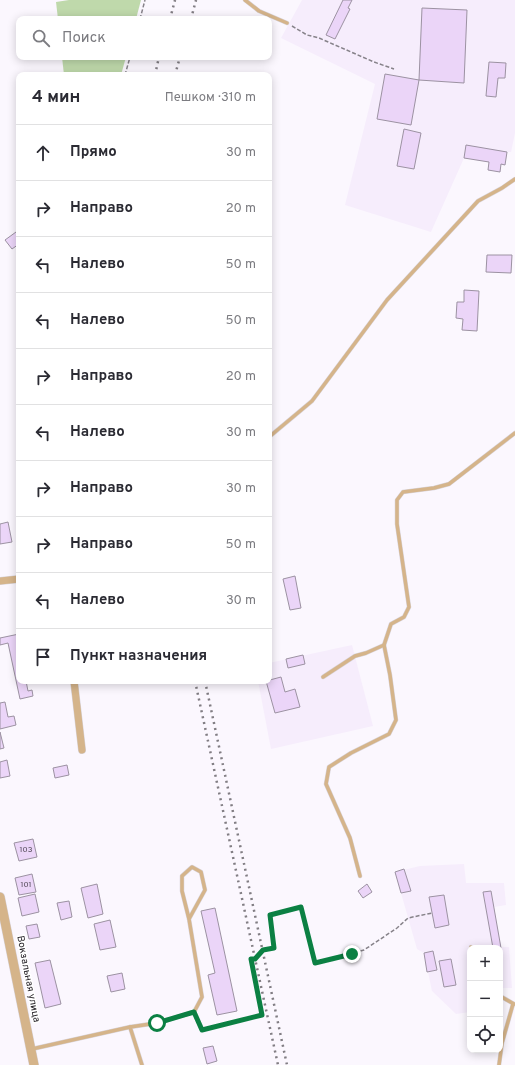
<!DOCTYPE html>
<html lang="ru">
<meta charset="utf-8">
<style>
body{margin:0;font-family:Overpass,sans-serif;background:#f2f2f3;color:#2b2b33}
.controls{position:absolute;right:12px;bottom:12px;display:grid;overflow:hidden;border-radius:8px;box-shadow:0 2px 10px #0003}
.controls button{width:36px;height:36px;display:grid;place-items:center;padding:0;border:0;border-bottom:1px solid #e1e1e2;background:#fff;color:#2b2b33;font:20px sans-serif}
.stop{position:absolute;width:12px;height:12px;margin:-9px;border:3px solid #0b8043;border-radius:50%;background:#fff}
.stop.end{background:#0b8043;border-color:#fff;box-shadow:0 1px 4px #0008}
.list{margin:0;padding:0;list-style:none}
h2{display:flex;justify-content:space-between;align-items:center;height:52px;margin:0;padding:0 16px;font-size:17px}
h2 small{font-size:13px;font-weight:400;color:#7c7c81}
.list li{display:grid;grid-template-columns:26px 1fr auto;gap:12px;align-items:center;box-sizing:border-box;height:56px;padding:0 16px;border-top:1px solid #e1e1e2}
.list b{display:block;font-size:15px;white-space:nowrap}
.list em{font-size:13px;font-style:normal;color:#7c7c81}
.icon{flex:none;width:22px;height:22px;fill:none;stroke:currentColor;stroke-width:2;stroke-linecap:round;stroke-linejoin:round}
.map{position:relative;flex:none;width:515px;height:1065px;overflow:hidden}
.search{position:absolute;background:#fff;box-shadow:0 2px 10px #0003;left:16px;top:16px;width:256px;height:44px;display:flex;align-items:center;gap:10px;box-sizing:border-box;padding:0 14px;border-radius:8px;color:#7c7c81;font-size:15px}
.panel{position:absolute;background:#fff;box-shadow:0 2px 10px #0003;left:16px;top:72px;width:256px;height:612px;border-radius:8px}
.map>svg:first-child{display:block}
</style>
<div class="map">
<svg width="515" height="1065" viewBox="0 0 515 1065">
<rect width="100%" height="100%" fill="#fbf7fe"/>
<g fill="#f6edfc">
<path d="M302,0h213v133l-4,19h-4l-2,13h-4l-1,7 -12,-2 1,-8 -25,-4 -33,74 -86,-27 30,-121 -94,-46z"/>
<path d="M352,645l21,81 -102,23 -13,-68h11v-18z"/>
<path d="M464,864l2,19h38l2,22 -12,2 7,40h8l3,41h-9v18l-3,1v-59h-30v64l-14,2 -24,-23 -8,-38 -7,-4 -22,-77 25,-6z"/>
</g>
<g fill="#bfd9ab">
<path d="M69,0h72l-5,19h-78l-2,-17z"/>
<path d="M62,57h64l-5,18h-57z"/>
</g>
<g fill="#ebd5f8" stroke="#9c92a2">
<path d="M343,0h9l-4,8 2,1 -15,30 -9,-4z"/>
<path d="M422,8l45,2 -3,73 -45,-3z"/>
<path d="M489,62l17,1 -1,15h-7l-2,19 -10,-1z"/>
<path d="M385,74l34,6 -8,45 -34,-6z"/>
<path d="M404,129l17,4 -7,36 -17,-3z"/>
<path d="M466,145l41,7 -2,13 -4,-1 -1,8 -12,-2 1,-8 -25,-4z"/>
<path d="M16,232l3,4v8l-7,5 -7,-9z"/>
<path d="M487,255h25l-1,18 -25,-1z"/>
<path d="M464,290l15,1 -2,40 -15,-1 1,-11 -7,-1 1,-16h7z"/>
<path d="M8,522l4,20 -12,2v-20z"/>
<path d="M295,576l6,32 -11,2 -7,-31z"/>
<path d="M19,634v47h7l2,10 4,-1 1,6 -13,3 -12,-56 -8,2v-7z"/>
<path d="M303,655l2,9 -17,4 -2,-9z"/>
<path d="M281,677l4,15 10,-3 5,18 -25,6 -9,-32z"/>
<path d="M5,702l3,15 6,-1 2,9 -16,4v-26z"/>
<path d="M0,732l4,16 -4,1z"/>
<path d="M7,760l3,16 -10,2v-16z"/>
<path d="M67,765l2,10 -14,3 -2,-10z"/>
<path d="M33,839l4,18 -18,4 -5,-18z"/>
<path d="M404,869l7,22 -10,2 -6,-21z"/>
<path d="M32,874l4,18 -17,3 -4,-17z"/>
<path d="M97,884l6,30 -15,4 -7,-30z"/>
<path d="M367,884l5,8 -9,6 -5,-7z"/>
<path d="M491,891l10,57h-8l-10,-56z"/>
<path d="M35,894l4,18 -17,4 -4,-18z"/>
<path d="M444,895l5,30 -14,3 -6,-31z"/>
<path d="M69,901l3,16 -11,3 -4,-17z"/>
<path d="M215,908l22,103 -20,4 -9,-40 7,-2 -14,-62z"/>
<path d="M110,920l6,27 -16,3 -6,-26z"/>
<path d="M37,924l3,13 -11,2 -3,-13z"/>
<path d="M433,951l4,19 -10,2 -3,-19z"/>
<path d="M451,959l5,26 -12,2 -5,-26z"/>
<path d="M50,960l11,44 -16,4 -10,-45z"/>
<path d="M122,973l3,16 -14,3 -4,-16z"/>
<path d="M213,1046l4,15 -10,3 -4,-16z"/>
</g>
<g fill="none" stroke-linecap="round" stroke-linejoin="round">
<defs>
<g id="service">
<path d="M245,0l14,11 28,12"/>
<path d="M269,437l43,-36 75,-101 91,-99 24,-13 13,-9"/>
<path d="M323,677l32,-21 11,-3 18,-8"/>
<path d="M360,876l-10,-38 -24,-54 3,-17 22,-14 38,-19 7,-14 -6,-45 -6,-30 7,-21 13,-7 5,-10 -12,-83v-24l6,-8 31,-4 15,-4 66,-51"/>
<path d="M471,947v1"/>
<path d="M500,996l14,8"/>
<path d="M130,1027l27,-4 37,-11 8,-15 -13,-78 -7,-28v-15l10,-9 9,5 4,18 -16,29"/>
<path d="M32,1049l98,-22 12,38"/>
<path d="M499,1065l3,-22 11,-39"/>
</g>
<g id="minor">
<path d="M0,581l19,-2"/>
<path d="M74,681l8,69"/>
</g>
<path id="tertiary" d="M0,897l34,168"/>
</defs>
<use href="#service" stroke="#d8d4db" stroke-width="4.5"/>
<use href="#minor" stroke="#d8d4db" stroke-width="8"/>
<use href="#tertiary" stroke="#d8d4db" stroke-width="10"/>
<g stroke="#868289" stroke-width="1.5" stroke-dasharray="4 2" stroke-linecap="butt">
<path d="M140,19l5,-19"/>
<path d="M292,26l15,9 12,3 55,24 20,7"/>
<path d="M125,75l5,-18"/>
<path d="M197,1017l5,13 60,-15 -11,-56h4l8,-9 11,-2 -4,-33 31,-8 14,56 49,-13 33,-22 11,-10 24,-5"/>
</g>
<use href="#service" stroke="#d5b48a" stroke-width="3.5"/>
<use href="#minor" stroke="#d5b48a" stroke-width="7"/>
<use href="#tertiary" stroke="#d5b48a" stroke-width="9"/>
<g stroke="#817d83" stroke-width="2.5" stroke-dasharray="2 4" stroke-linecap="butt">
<path d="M170,19l5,-19"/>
<path d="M191,19l5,-19"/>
<path d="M155,75l4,-18"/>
<path d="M175,75l5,-18"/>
<path d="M195,681l83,384"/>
<path d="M205,681l82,384"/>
</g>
</g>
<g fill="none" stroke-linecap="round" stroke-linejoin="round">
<path stroke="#0b8043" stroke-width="5" d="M157,1023l37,-11 8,18 60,-15 -11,-56h4l8,-9 11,-2 -4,-33 31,-8 14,56 37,-9"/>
</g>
<g text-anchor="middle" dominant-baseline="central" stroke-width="3" stroke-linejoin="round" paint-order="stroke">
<g font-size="8" fill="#534a58">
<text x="26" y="850">103</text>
<text x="26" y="885">101</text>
</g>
<g font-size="10" fill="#201c22" stroke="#fff">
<text transform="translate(28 979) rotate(79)">Вокзальная улица</text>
</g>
</g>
</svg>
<div class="controls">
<button>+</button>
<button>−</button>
<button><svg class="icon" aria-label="locate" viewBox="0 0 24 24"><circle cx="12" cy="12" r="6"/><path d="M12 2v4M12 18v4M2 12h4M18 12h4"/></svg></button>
</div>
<div class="stop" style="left:157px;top:1023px"></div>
<div class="stop end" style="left:352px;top:954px"></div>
<div class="search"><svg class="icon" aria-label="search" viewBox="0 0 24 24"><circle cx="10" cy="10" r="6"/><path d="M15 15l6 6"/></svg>Поиск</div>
<section class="panel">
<h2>4 мин<small>Пешком · 310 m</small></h2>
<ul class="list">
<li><svg class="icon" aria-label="ahead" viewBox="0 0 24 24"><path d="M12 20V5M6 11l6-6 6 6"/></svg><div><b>Прямо</b></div><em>30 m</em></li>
<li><svg class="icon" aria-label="right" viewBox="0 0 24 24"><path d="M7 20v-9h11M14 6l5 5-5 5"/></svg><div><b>Направо</b></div><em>20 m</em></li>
<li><svg class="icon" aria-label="left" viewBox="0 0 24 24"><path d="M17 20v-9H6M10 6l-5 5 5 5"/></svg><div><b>Налево</b></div><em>50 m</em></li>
<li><svg class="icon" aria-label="left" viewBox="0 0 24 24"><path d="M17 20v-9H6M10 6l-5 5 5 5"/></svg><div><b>Налево</b></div><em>50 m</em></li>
<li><svg class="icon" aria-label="right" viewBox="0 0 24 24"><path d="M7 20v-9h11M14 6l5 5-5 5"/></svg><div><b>Направо</b></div><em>20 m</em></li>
<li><svg class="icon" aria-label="left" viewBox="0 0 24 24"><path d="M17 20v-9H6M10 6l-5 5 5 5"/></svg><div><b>Налево</b></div><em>30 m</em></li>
<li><svg class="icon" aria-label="right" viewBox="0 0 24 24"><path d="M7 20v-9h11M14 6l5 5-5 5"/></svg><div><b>Направо</b></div><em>30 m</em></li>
<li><svg class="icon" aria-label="right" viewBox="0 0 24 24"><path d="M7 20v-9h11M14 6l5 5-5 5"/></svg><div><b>Направо</b></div><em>50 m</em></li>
<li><svg class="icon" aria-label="left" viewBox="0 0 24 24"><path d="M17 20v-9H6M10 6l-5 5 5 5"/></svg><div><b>Налево</b></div><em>30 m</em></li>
<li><svg class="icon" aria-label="arrive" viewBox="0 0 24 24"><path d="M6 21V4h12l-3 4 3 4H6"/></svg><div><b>Пункт назначения</b></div></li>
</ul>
</section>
</div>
